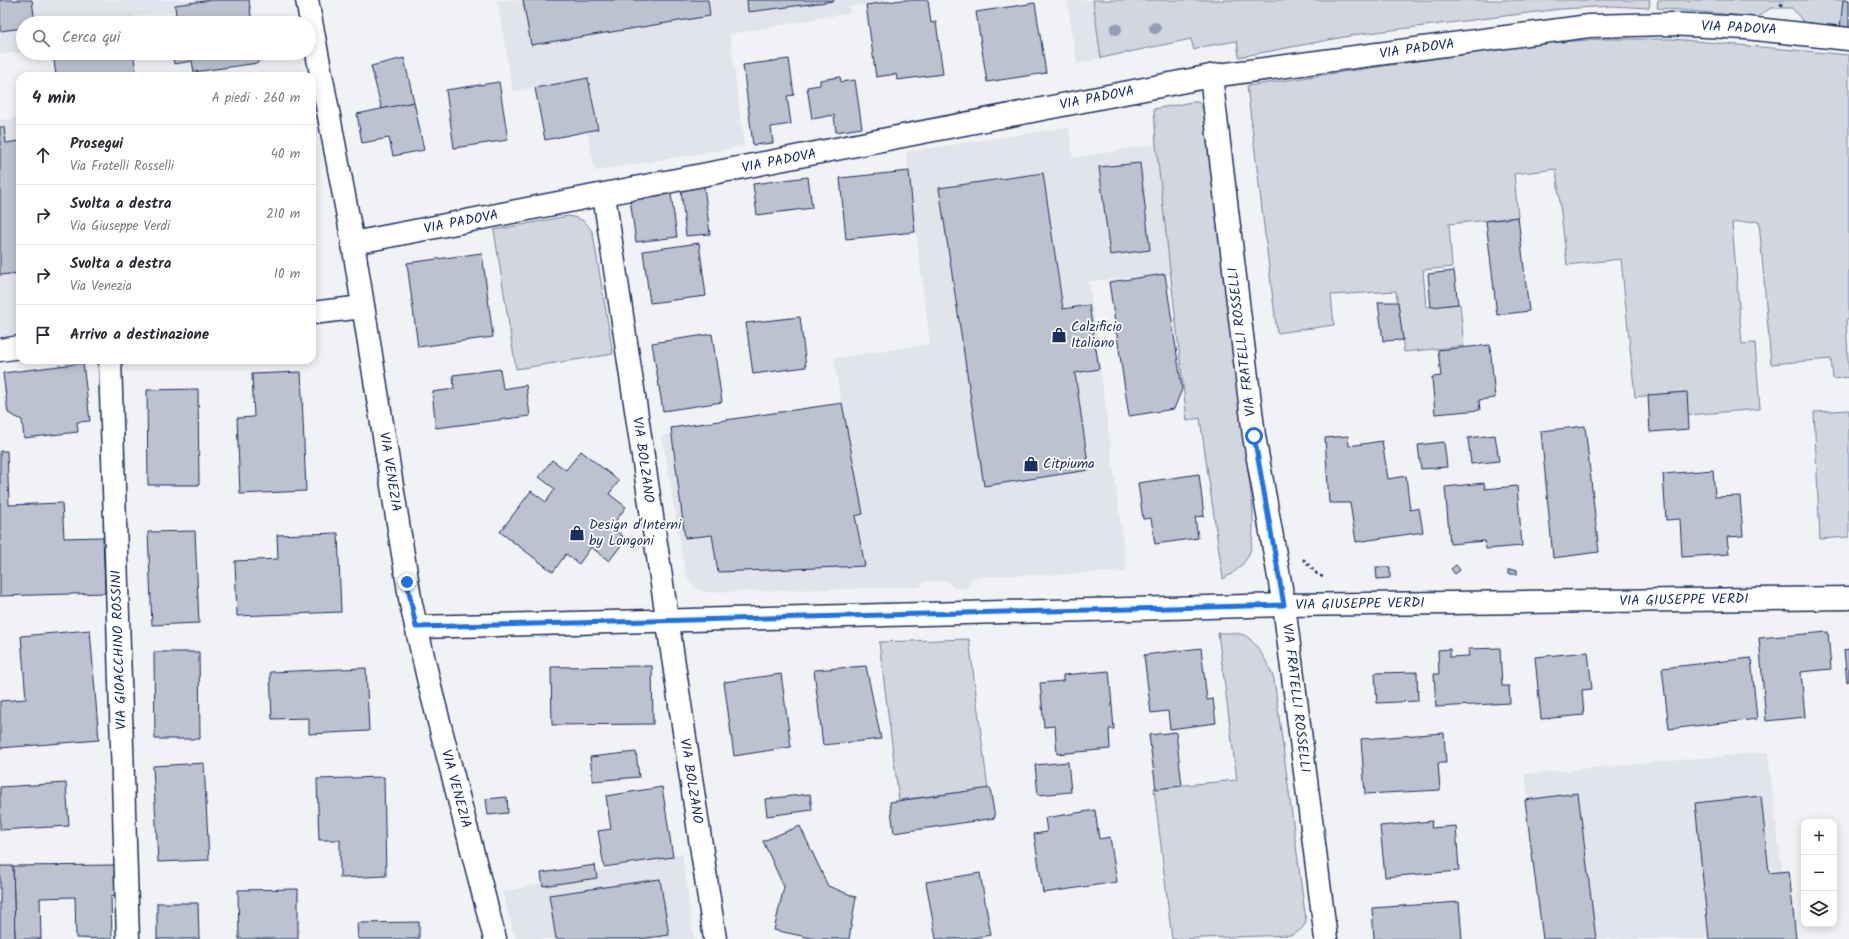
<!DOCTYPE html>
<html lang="it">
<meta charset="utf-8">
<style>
body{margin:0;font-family:Kalam,sans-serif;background:#f7f7f7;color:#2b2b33}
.controls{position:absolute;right:12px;bottom:12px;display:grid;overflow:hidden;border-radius:8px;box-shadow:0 2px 10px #0003}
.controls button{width:36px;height:36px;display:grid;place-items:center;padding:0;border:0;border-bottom:1px solid #e1e1e2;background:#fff;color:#2b2b33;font:20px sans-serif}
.stop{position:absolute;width:12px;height:12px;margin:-9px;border:3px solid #1a73e8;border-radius:50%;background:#fff}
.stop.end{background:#1a73e8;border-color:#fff;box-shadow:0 1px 4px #0008}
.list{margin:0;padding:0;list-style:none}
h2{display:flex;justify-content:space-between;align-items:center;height:52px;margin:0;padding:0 16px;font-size:17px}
h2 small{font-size:13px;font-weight:400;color:#7c7c81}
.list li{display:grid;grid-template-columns:26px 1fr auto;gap:12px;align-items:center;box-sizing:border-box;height:60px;padding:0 16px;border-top:1px solid #e1e1e2}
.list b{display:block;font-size:15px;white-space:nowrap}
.list p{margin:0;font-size:13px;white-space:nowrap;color:#7c7c81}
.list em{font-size:13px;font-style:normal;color:#7c7c81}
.icon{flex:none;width:22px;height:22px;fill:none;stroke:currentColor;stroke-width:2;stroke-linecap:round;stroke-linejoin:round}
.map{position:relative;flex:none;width:1849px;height:939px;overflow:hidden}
.search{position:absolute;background:#fff;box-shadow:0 2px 10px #0003;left:16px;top:16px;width:300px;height:44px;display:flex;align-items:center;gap:10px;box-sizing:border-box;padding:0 14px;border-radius:22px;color:#7c7c81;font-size:15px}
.panel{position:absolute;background:#fff;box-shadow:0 2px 10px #0003;left:16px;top:72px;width:300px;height:292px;border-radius:12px}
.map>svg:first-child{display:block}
</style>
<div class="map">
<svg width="1849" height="939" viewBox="0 0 1849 939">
<rect width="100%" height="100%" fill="#f1f2f5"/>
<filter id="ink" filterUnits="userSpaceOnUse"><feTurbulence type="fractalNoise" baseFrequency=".025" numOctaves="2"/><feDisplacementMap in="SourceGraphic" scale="8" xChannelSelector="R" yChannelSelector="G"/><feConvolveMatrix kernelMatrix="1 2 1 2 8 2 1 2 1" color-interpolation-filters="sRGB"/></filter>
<g filter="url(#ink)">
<g fill="#e1e4ea">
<path d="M0,0h258l-125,16 1,7h-111v29l-23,2z"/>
<path d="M497,0h398l-46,7 1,6 -120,21 14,112 -149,25 -8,-41 12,-3 -10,-49 -76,14z"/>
<path d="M1067,0h26l8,58 -24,6z"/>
<path d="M20,118v216l-20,3v-217z"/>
<path d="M1069,127l4,31 83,-14 15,130 -82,7 38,291 -155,5 -5,11h-13l-6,-7h-23l-5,6 -214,5 -10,-4 -6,-6 -5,-10 -23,-136 179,-33 -7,-45 96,-14 -24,-192z"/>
<path d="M1768,752l22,187h-247l-18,-165z"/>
<path d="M682,853l12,86h-178l-14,-47z"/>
</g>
<g fill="#d2d6df" stroke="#76829e">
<path d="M1093,0h557l-1,8 -37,-2 -51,3 -201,25 -121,23 -2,-16 -31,5 -12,4 -3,-11 -90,19z"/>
<path d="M1658,0h191v30l-43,-5 -14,-17h-21l-14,9 -100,-9z"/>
<path d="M1604,39h68l177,16v265h-3l3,57 -16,2 -2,-20 -60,5 -12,-143 -27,2 10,121 13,-1 5,66 -73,6 -2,-23 -50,5 -14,-138 -54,6 -11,-96 -42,5 4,43 -69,7 3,43 -29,3 3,37 34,-3 4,42 -60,6 -8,-61 -65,4 3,30 -57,8 -30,-247 295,-43z"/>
<path d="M1192,102h6l7,9 48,400c0,34 2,50 -30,68l-23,-161 -13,3 -31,-277 -2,-35z"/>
<path d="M568,216c13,2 20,6 25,18l20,120 -97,15 -22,-139z"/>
<path d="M1849,410v127l-29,2 -6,-127z"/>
<path d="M1218,633c9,0 17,-1 26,2 13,6 25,31 30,44l32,242c-3,8 -7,11 -15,14l-119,4 -18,-151 83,-8z"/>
<path d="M969,639l19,150 -89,11 -20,-158z"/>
</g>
<g fill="#bcc2d0" stroke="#1b2f5e">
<path d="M0,0h32l3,23h-12v5l-23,3z"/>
<path d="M211,0h38l3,23h-84l-1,-6 9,-1 -1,-11z"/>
<path d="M523,0h185l2,16 -179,29z"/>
<path d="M747,0h87v1l-86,11z"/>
<path d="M902,0h26l3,23 5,-1 7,52 -46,6 -1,-6 -20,3 -10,-72z"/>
<path d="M1843,0h6v30l-9,-1z"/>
<path d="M1035,3l11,70 -59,9 -11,-70z"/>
<path d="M53,53h80l4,23h-81z"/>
<path d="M172,53h85l1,10 -64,9 -2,-11 -18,3z"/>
<path d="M404,58l10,44 -32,8 -11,-44z"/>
<path d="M789,59l5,36 -7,1 4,28 -20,3 2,16 -20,2 -10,-80z"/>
<path d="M840,77l1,5 14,-2 7,48 -26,4 -2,-17 -22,4 -5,-32 13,-2v-5z"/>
<path d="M588,78l10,51 -53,11 -10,-52z"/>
<path d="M499,82l9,58 -54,8 -8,-58z"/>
<path d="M414,102l10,48 -31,6 -4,-18 -27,5 -5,-29z"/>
<path d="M0,127h4l2,16 14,-2v115l-3,1 3,16 -20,2z"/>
<path d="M1140,163l10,87 -40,5 -11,-88z"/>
<path d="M909,171l6,61 -69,7 -6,-61z"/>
<path d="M1043,173l20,136 26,-4 10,64 -24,4 14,97 -105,16 -45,-298z"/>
<path d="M808,177l4,31 -55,7 -4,-31z"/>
<path d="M704,186l6,48 -24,2 -5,-47z"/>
<path d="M671,194l6,43 -41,5 -6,-43z"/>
<path d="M1518,217l11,94 -32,4 -11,-94z"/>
<path d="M699,243l7,53 -56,7 -7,-52z"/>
<path d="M482,253l11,84 -75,10 -11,-84z"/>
<path d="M1454,271l4,33 -27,3 -3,-33z"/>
<path d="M1165,274l17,115 -8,20 -45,7 -20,-134z"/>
<path d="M1378,302h20l5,38 -20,1z"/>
<path d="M800,317l6,50 -53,7 -7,-51z"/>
<path d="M712,334l10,68 -59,9 -11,-68z"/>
<path d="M1490,345l5,53 -16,2 1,10 -45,4 -3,-37 9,-1 -3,-26z"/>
<path d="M83,363l7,58 -13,1 1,10 -54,6 -2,-18 -14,-7 -5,-40z"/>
<path d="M500,369l3,20 23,-4 4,31 -94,12 -4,-36 22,-3 -1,-14z"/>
<path d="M301,372l5,119 -66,3 -3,-76 17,-1 -2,-43z"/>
<path d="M198,389l1,96h-51l-1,-95z"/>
<path d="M1687,392l2,37 -39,3 -2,-37z"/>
<path d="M842,403l21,111 -8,2 10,50 -147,6 -6,-37 -27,3 -14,-110z"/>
<path d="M1585,426l14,126 -46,6 -12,-127z"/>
<path d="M1495,435l4,26 -28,3 -3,-26z"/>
<path d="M1348,436l1,10 33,-5 6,38 18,-3 4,34 9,-2 4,24 -67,10 -6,-39h-21l-4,-65z"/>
<path d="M1444,442l3,25 -26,2 -3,-24z"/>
<path d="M0,451h7l2,54 53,-2 2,35 39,-1 2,56 -105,3z"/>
<path d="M581,451l38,30 -10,13 17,13 -15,20 15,12 -17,22 -18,-14 -12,17 -13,-10 -13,18 -53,-40 31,-41 15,11 9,-13 -16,-12 13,-17 14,10z"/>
<path d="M1713,470l2,27 25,-1 3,40 -16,1 2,17 -47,3 -2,-38 -14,1 -3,-46z"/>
<path d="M1199,474l5,42 -9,1 3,21 -43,6 -4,-26 -8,1 -5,-36z"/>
<path d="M1484,483l1,6 32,-3 5,60 -36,3 -1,-8 -35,3 -5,-57z"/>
<path d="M195,531l4,92 -47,2 -4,-93z"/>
<path d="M338,533l3,79 -104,4 -2,-55 43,-2 -1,-24z"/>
<path d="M1456,565l4,5 -5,4 -4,-5z"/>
<path d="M1376,567h14v11l-13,1z"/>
<rect x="1508" y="570" width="9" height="4"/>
<path d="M90,630l9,110 -99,8v-47l26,-2 -5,-63z"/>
<path d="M1828,632l3,37 -30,3 4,45 -39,4 -7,-83z"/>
<path d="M1201,648l6,52 6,-1 3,24 -46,6 -2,-18 -17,2 -7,-58z"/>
<path d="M1500,648l2,38h7l1,17 -74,4 -2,-33h5l-1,-24 12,-1v8l19,-1 -1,-7z"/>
<path d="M1849,649v32l-2,1 -3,-32z"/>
<path d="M154,652h45l1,87h-45z"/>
<path d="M1588,652l4,37 -10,1 2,25 -43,4 -6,-62z"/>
<path d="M1751,658l6,61 -88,10 -7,-61z"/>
<path d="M652,666l1,58 -101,1 -1,-58z"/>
<path d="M866,666l15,73 -58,6 -9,-75z"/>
<path d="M366,668l3,63 -60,3v-16l-37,1 -2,-47z"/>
<path d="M1109,671l5,58h-5l1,20 -53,5 -2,-28 -11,1 -4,-44 23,-2v-6z"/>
<path d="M1417,672l1,29 -41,2 -2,-30z"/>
<path d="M781,674l10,73 -57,9 -10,-74z"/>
<path d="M1176,732l6,54 -26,3 -7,-54z"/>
<path d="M1444,733l2,30h-8l2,27 -75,4 -4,-55z"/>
<path d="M636,752l3,25 -46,4 -3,-24z"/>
<path d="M1068,762l3,30 -33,3 -3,-30z"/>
<path d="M204,763l5,97 -51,2 -5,-96z"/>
<path d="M384,777l2,99 -46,2v-38h-21l-2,-61z"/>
<path d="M66,783l3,43 -69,4v-43z"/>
<path d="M662,787l11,70 -69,10 -6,-36 13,-2 -5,-33z"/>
<path d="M990,788l5,30 -101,15 -4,-31z"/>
<path d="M1578,793l18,146h-53l-18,-139z"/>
<path d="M810,794l2,16 -45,6 -2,-17z"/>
<path d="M1761,796l8,77 20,-2 7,68h-87l-14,-136z"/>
<path d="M507,797l1,16 -20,2 -2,-16z"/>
<path d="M1095,810l4,29 11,-2 7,45 -74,11 -9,-59 13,-2 -2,-14z"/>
<path d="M1432,821l-1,7 25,-2 3,45 -74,6 -5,-51z"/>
<path d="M800,826l28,60 28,11 -7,42h-33l-42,-9 10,-43 -21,-46z"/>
<path d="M115,865l1,30 -5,1 1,43 -36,-1 -1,-41 -35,1 1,41h-26l-2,-73z"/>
<path d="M595,865l2,13 -54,8 -2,-13z"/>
<path d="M0,866h13l2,73h-15z"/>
<path d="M980,873l11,62 -25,4h-30l-10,-57z"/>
<path d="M660,879l9,56 -30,4h-83l-7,-44z"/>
<path d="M298,889v50h-59l-1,-49z"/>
<path d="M1459,902l3,37h-88l-2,-31z"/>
<path d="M157,903h41l1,36h-42z"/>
<path d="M419,922v17h-61l-1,-16z"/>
</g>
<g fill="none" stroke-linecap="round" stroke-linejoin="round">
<defs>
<g id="minor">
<path d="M307,0l46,243 58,361 20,87 64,248"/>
<path d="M1211,76l43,360 30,169 42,334"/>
<path d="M604,195l111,744"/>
<path d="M353,243l858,-167 378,-50 80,-2 77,4 103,11"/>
<path d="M312,313l51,-6"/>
<path d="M0,350l20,-3"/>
<path d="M110,360l18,579"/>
<path d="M416,627l868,-22 565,-7"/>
</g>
</defs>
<use href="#minor" stroke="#1b2f5e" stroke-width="25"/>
<g stroke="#1b2f5e" stroke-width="2.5" stroke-dasharray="3 3" stroke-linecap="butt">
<path d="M1781,6l1,-6"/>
<path d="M1303,559l14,15 6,3"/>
</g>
<use href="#minor" stroke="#fff" stroke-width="22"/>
</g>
<g fill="#959eb4">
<circle cx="1155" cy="28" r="6"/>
<circle cx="1116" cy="29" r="6"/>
</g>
</g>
<g fill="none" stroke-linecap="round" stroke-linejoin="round" filter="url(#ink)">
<path stroke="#1a73e8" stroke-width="5" d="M407,582l9,45 868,-22 -30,-169"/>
</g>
<defs>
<symbol id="shop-bare" viewBox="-9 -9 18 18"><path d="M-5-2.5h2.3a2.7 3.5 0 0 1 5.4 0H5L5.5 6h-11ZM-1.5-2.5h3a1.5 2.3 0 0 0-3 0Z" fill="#1b2f5e" stroke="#fff" stroke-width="2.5" paint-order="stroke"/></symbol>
</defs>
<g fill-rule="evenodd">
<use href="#shop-bare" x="1048" y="324" width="22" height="22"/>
<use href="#shop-bare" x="1020" y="453" width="22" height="22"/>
<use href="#shop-bare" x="566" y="522" width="22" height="22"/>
</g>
<g text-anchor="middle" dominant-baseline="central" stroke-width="3.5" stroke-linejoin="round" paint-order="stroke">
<g font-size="14" fill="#1b2f5e" stroke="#fff">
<text transform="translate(1739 28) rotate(3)">VIA PADOVA</text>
<text transform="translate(1417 49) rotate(-8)">VIA PADOVA</text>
<text transform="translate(1097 98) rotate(-11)">VIA PADOVA</text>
<text transform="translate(779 161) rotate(-11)">VIA PADOVA</text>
<text transform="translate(461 222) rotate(-11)">VIA PADOVA</text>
<text transform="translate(1242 342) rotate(-97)">VIA FRATELLI ROSSELLI</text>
<text transform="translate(643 460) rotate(82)">VIA BOLZANO</text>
<text transform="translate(390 472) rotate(81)">VIA VENEZIA</text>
<text transform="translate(1684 600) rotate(-1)">VIA GIUSEPPE VERDI</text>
<text transform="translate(1360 604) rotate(-1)">VIA GIUSEPPE VERDI</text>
<text transform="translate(119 650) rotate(-92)">VIA GIOACCHINO ROSSINI</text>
<text transform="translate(1296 698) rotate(83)">VIA FRATELLI ROSSELLI</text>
<text transform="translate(691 781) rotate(81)">VIA BOLZANO</text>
<text transform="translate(456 789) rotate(75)">VIA VENEZIA</text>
</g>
<g font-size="14" fill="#1b2f5e" stroke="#fff" text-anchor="start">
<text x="1071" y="327">Calzificio<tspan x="1071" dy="16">Italiano</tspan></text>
<text x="1043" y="464">Citpiuma</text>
<text x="589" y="525">Design d'Interni<tspan x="589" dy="16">by Longoni</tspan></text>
</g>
</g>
</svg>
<div class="controls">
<button>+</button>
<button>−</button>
<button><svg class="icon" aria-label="layers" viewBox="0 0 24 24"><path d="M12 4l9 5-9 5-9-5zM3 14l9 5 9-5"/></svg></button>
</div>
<div class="stop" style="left:1254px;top:436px"></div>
<div class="stop end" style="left:407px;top:582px"></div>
<div class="search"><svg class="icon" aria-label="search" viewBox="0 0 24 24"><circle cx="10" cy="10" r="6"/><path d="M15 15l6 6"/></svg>Cerca qui</div>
<section class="panel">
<h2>4 min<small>A piedi · 260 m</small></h2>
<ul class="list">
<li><svg class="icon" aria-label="ahead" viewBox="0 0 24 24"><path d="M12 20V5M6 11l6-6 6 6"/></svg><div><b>Prosegui</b><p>Via Fratelli Rosselli</p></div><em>40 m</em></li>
<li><svg class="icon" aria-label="right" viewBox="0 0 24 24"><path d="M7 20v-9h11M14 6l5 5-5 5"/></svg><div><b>Svolta a destra</b><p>Via Giuseppe Verdi</p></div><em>210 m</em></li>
<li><svg class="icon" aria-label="right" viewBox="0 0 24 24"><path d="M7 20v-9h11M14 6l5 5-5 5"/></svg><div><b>Svolta a destra</b><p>Via Venezia</p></div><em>10 m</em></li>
<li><svg class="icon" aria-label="arrive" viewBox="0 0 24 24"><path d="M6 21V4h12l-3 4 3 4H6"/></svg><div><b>Arrivo a destinazione</b></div></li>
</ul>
</section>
</div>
